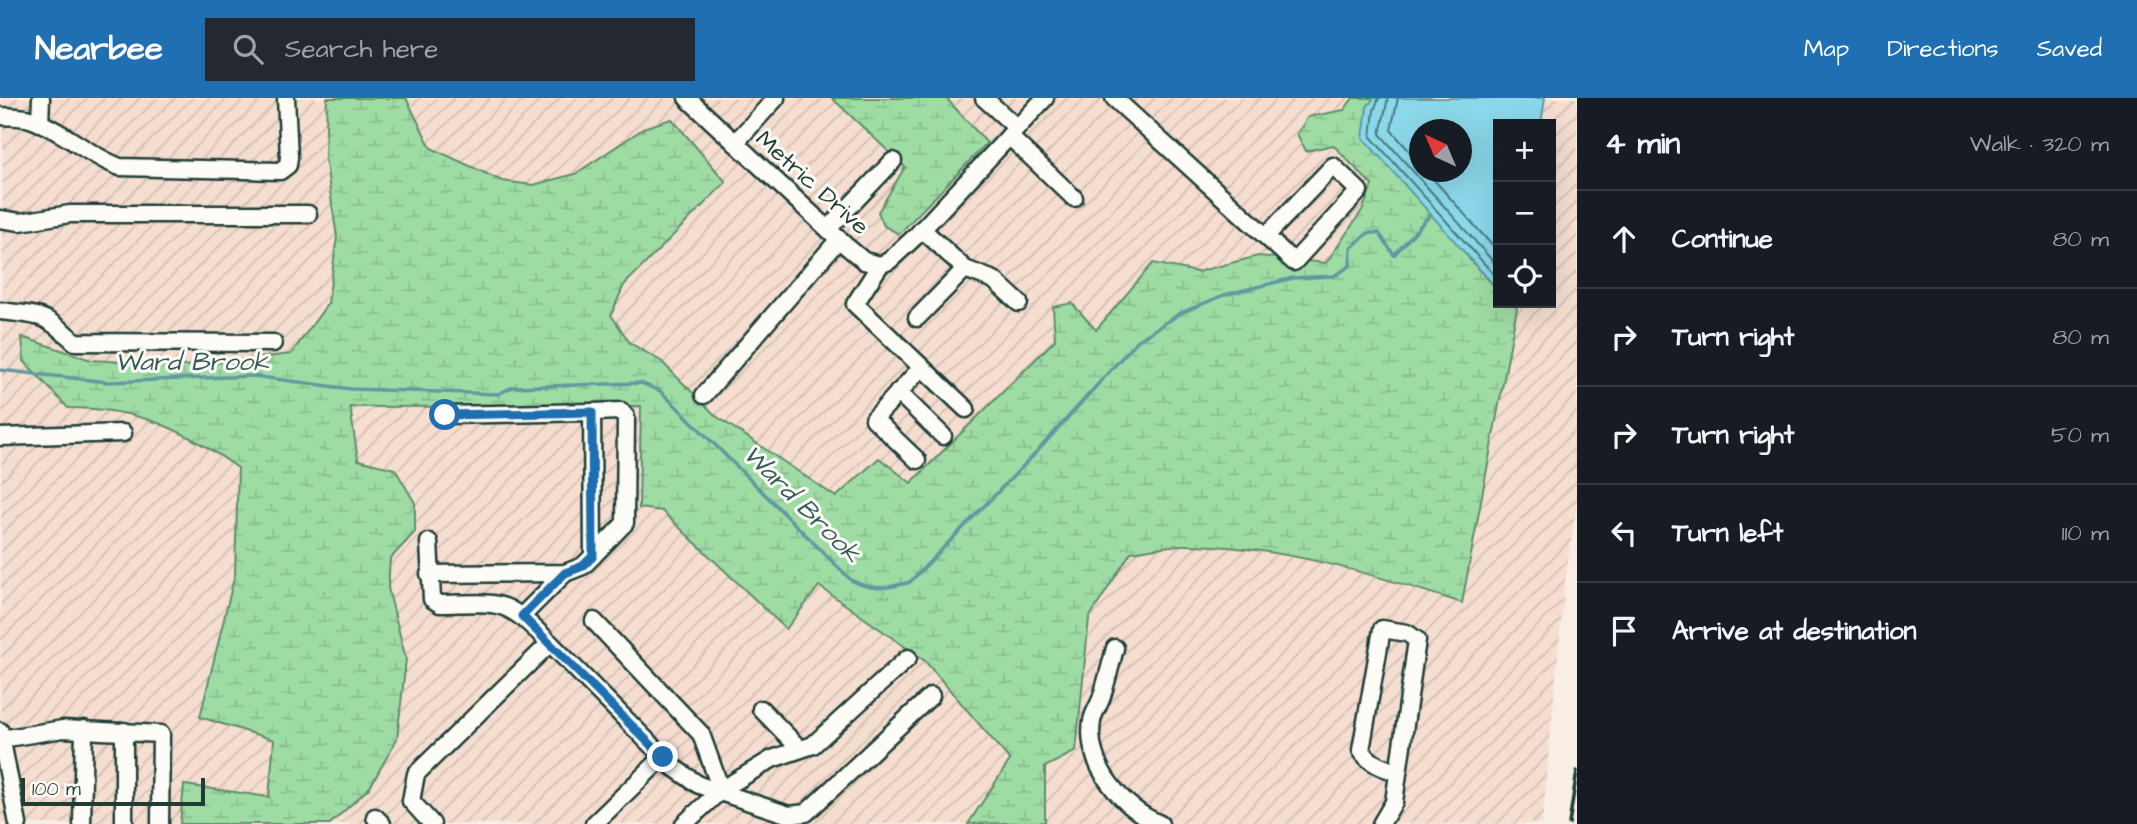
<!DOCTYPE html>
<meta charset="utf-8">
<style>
body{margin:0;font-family:"Architects Daughter",sans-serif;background:#242831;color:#f1f3f6}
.controls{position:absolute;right:21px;top:21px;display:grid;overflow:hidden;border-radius:0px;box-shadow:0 7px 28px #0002}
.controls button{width:63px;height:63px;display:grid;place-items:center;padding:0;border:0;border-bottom:2px solid #363941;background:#171b24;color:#f1f3f6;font:35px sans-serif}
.compass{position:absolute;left:1409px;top:21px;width:63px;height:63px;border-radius:50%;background:#171b24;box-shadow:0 7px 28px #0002;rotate:316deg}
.scale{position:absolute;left:21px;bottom:18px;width:184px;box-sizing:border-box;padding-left:7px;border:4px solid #1f3d34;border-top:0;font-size:19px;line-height:24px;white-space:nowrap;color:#1f3d34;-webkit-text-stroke:5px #fdfcf7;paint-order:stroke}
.stop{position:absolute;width:21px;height:21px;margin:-16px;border:5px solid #1f6fb2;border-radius:50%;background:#fff}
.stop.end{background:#1f6fb2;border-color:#fff;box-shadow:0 2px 7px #0008}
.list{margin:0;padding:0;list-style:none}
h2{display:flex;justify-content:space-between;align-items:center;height:91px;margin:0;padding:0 28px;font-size:30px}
h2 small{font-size:23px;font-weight:400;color:#9ea1a6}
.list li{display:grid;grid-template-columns:46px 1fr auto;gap:21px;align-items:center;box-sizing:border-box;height:98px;padding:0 28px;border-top:2px solid #363941}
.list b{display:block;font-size:26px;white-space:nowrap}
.list em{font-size:23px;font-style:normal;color:#9ea1a6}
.icon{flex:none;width:38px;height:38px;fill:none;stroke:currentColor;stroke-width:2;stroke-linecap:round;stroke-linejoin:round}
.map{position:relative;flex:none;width:1577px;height:726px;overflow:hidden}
header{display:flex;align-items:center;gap:42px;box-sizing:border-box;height:98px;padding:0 35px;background:#1f6fb2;color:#fff}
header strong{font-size:33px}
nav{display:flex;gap:38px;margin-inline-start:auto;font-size:24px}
.search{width:490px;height:63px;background:#242831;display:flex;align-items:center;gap:18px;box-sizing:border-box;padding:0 24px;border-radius:0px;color:#9ea1a6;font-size:26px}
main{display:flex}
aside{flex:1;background:#171b24}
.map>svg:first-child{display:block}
</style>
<header>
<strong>Nearbee</strong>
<div class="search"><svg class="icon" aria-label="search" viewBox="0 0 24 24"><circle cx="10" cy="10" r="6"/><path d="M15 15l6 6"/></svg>Search here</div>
<nav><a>Map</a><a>Directions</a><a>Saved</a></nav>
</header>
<main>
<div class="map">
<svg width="1577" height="726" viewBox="0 0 1577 726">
<defs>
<pattern id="industrial-furrows" width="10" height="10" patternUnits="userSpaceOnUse" patternTransform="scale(1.75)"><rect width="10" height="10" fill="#f5ddd0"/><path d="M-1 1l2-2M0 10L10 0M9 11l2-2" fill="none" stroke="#d2bfb3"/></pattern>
<pattern id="wetland-marsh" width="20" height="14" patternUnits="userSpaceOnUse" patternTransform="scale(1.75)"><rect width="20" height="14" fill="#9fdca4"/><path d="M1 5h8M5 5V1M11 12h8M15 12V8" fill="none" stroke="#88be8e"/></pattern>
</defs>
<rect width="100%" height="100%" fill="#f9eee5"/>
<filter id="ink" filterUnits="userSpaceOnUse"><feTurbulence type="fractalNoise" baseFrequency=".0143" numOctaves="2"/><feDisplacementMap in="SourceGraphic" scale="14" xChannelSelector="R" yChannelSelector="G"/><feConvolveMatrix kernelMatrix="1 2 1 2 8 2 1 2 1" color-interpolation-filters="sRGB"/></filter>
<g filter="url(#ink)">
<path fill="url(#industrial-furrows)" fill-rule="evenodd" d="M3,0h1574v406l-12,77 -23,243h-1542zM1498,26h53v179h-53zM1420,32h42v42h-42z"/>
<g fill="url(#wetland-marsh)" stroke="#5f8c6c" stroke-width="2">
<path d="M327,0h79l25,50 71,33 31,4 42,-11 71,-47 26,-8 54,63 -102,103 -13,30 19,28 31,18 55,55 120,81 43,-39 32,25 144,-143 -2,-33 19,-4 24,27 57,-67 44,9 61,-16 68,7 37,-54 9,-24 -39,-40 -27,6 -9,-17 11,-17 36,-7 9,-12h21l-7,9 103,153 28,30v13h14l5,5 -55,295c-89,-29 -183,-58 -278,-58 -17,0 -36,5 -53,7l-42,66 -13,133 -31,16v55l-77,2 42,-64 -85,-99 -106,-75 -33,43 -124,-118 -23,-3 2,-102 -291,1 8,53 37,9 20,34v29l-25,27 -2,29 18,71 -9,80 -27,48 -40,37h-150l4,-39 85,12 5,-57 -74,-23 35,-143 3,-106c-56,-40 -101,-60 -170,-60l-44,-47 -2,-24 69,23 97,6 103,-12 37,-51 9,-66 -12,-80z"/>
<path d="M832,0h114l41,45 -88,91 -15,-8 -6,-14 27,-45z"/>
</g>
<path fill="#8bd8ea" stroke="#609aa1" stroke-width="2" fill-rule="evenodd" d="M1374,0h171l-4,26h-43v166l-135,-152 4,-31zM1420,32h42v42h-42z"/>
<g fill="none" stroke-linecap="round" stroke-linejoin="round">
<g stroke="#4a7b7d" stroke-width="2">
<path d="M1379,0l-5,12 -3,27 127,142"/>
<path d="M1388,0l-8,36 118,133"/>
<path d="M1398,0l-7,32 29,33"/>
<path d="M1427,74l71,80"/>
</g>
<path stroke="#609aa1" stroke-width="3.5" d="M0,272l108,12 145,-6 98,13 147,5 15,-7 128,-4 19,8 16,15 175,174c22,12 37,8 59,2l123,-126 104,-115 44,-28 43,-18 69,-17 41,-2 16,-10 1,-18 17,-15h11l15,22 36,-40"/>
<defs>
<g id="minor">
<path d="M687,0l158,147 19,16 16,4"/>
<path d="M984,0l33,30"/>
<path d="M1114,0l180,164 65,-71 -26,-25 -67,70"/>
<path d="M0,18c11,1 23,0 33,4 31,11 56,36 87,47l160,4 8,-6 1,-8 -3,-59"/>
<path d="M40,25l1,-25"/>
<path d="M1009,38l65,62"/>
<path d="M735,45l41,-45"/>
<path d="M0,121l20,3 50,-8h238"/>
<path d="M828,131l65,-68"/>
<path d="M880,167l9,-4 28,-26 128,-137"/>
<path d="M880,167l-25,39 111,105"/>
<path d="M965,171l29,11 25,23"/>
<path d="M0,213c43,5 43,2 75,31l198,1"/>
<path d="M917,220l48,-49 -43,-40"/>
<path d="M898,294l45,44"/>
<path d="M704,297l135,-156"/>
<path d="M592,314l29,-1 5,6 -1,106 -32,33"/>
<path d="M0,339l123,-4"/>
<path d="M917,362l-43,-41 48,-52"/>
<path d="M429,444l3,57 8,5c63,-1 63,-7 110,39"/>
<path d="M429,476l136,-1 18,-7 10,-10 -1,-144 -147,3"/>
<path d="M522,518l43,-43"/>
<path d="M594,523l107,113 20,56"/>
<path d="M1115,550c-4,16 -8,32 -13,48 -2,8 -9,17 -10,25 -7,45 31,87 68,103"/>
<path d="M761,611l39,40"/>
<path d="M0,633l18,93"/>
<path d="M1,641l62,-10 98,5 -1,90"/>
<path d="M375,719l7,7"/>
<path d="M82,726l2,-95"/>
<path d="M124,726v-93"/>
<path d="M432,726l-21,-23 5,-27 134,-131 123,124 26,18 90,30 17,-2 125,-117"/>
<path d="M594,726l69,-67"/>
<path d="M684,726l37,-34 51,-31 41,-14 95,-87"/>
<path d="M1381,726l13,-22 23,-162 -10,-7 -25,-4 -21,121c8,13 22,18 36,22"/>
</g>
</defs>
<use href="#minor" stroke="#1f3d34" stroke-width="21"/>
<use href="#minor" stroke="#fdfcf7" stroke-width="16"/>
<path stroke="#1f3d34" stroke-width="3.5" d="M1569,726l8,-53"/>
</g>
</g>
<g fill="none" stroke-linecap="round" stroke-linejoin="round" filter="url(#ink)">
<path stroke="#1f6fb2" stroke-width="9" d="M445,317l147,-3 1,144 -10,10 -18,7 -43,43 141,141"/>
</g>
<g text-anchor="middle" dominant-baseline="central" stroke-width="6" stroke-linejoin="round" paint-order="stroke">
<g font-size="24" fill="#1f3d34" stroke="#fdfcf7">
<text transform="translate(812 85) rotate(42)">Metric Drive</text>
</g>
<g font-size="26" font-style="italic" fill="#355c58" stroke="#fdfcf7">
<text x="192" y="264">Ward Brook</text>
<text transform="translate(802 406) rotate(45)">Ward Brook</text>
</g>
</g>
</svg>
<div class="controls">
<button>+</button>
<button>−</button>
<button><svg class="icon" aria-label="locate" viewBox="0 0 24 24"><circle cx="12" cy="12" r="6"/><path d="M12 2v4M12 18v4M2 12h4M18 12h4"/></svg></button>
</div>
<svg class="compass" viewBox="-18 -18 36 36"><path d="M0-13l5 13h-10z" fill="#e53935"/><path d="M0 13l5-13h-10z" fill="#9ea1a6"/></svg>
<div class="scale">100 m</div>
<div class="stop" style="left:445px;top:317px"></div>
<div class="stop end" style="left:663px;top:659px"></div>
</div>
<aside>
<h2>4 min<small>Walk · 320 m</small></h2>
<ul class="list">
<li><svg class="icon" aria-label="ahead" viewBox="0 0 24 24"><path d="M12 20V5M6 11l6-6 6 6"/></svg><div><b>Continue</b></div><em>80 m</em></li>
<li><svg class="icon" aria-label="right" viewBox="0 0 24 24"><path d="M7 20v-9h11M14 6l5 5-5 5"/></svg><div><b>Turn right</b></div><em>80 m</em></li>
<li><svg class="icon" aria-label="right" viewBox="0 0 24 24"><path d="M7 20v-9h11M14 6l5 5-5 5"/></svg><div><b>Turn right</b></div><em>50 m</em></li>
<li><svg class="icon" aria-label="left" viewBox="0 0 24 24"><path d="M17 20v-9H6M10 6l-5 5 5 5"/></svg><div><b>Turn left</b></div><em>110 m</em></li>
<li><svg class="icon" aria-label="arrive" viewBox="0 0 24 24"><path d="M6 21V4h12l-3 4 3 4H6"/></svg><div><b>Arrive at destination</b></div></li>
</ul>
</aside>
</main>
